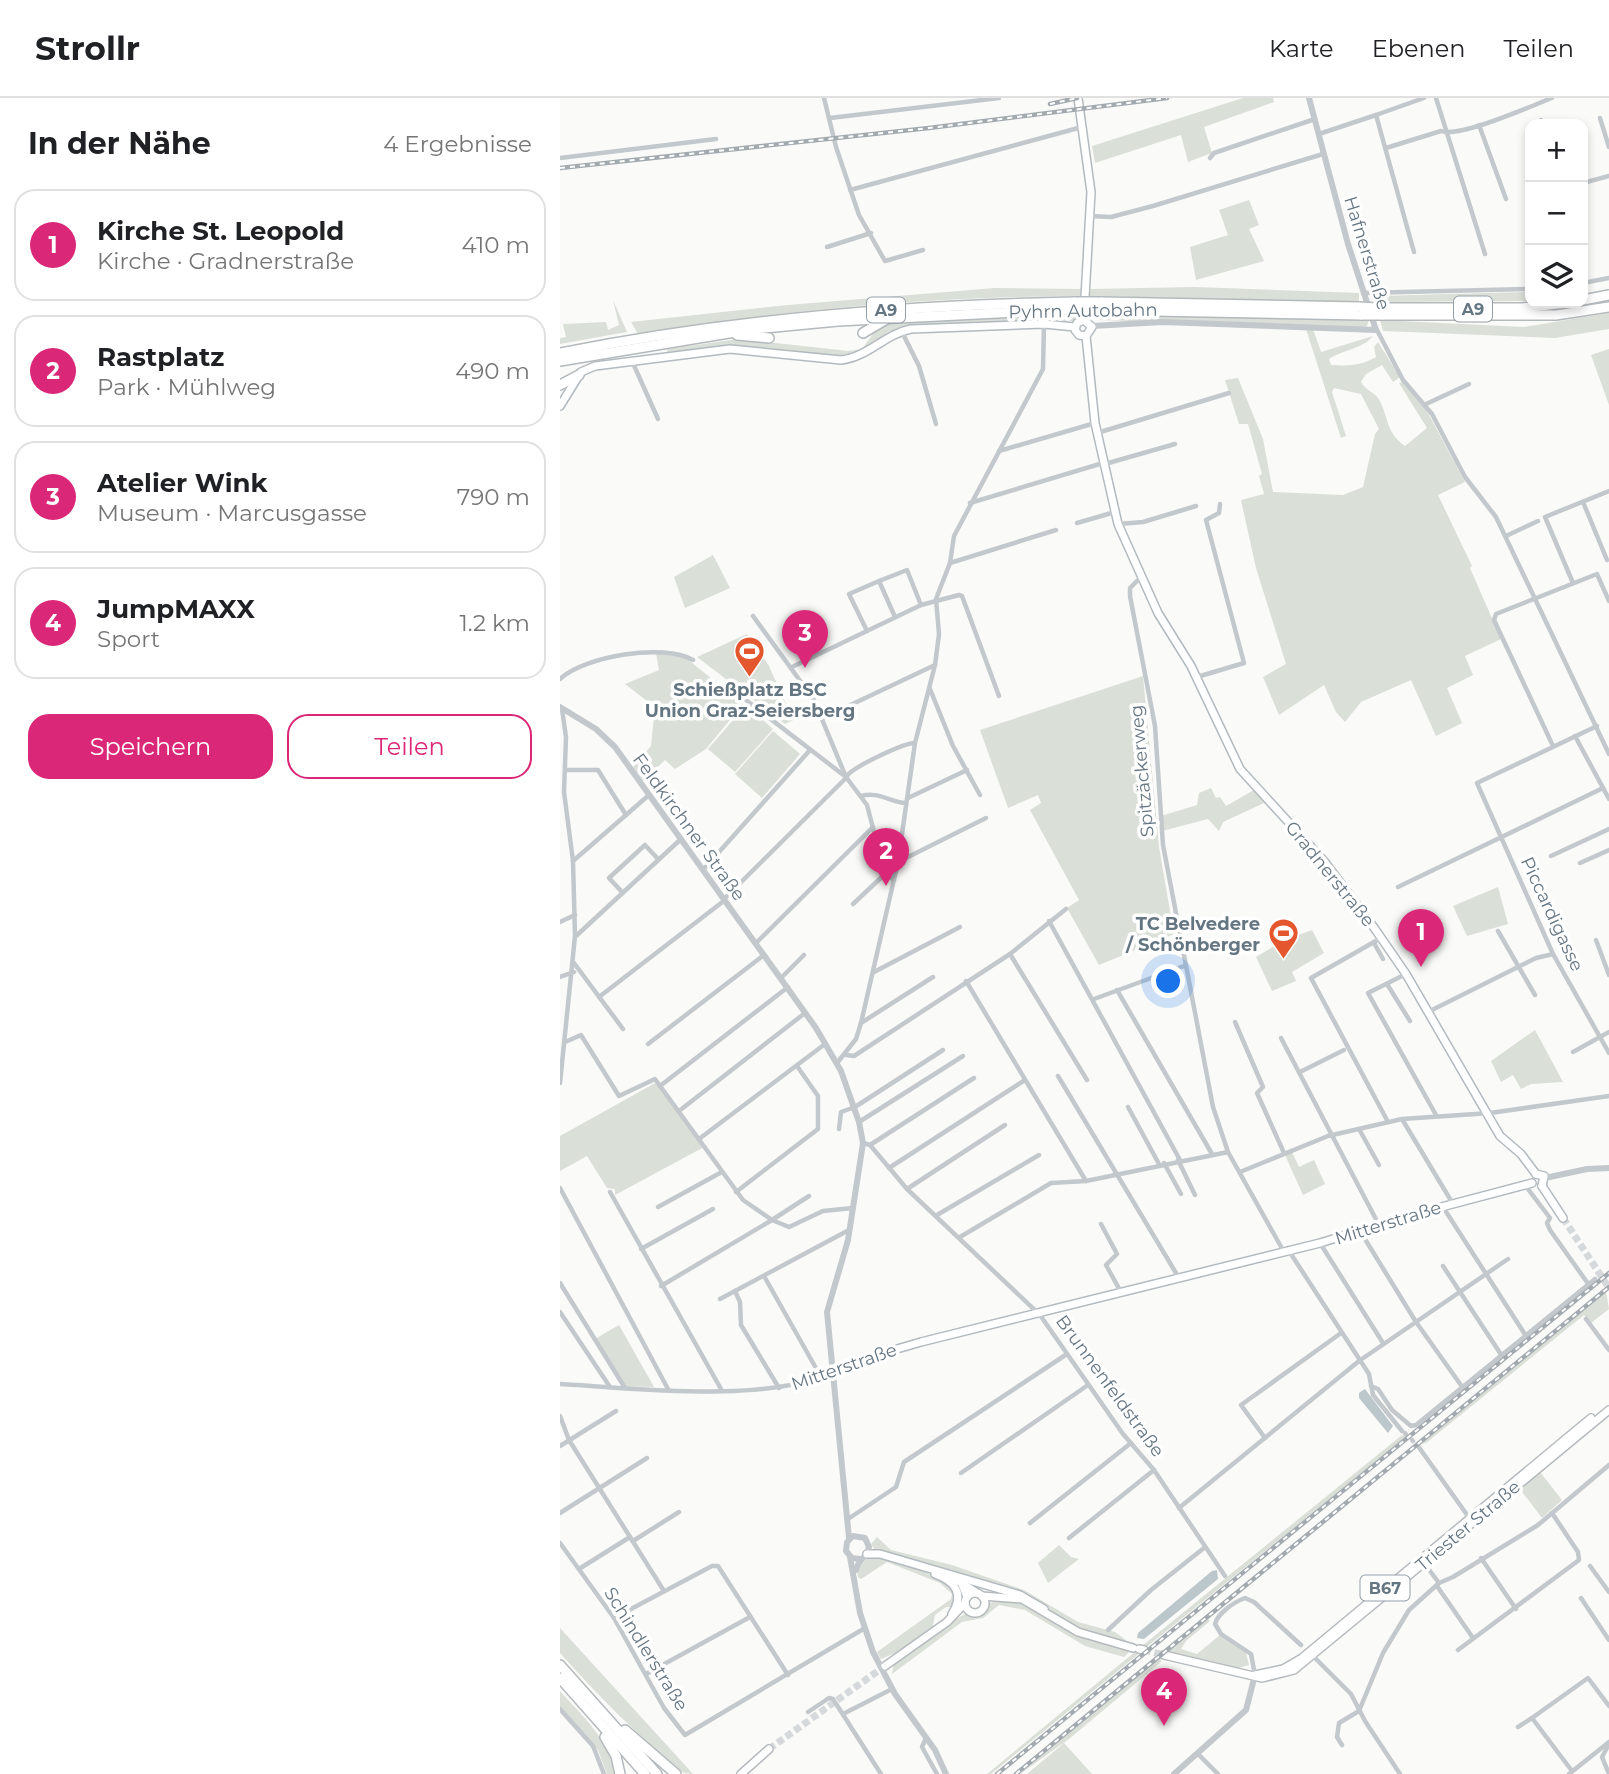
<!DOCTYPE html>
<html lang="de">
<meta charset="utf-8">
<style>
body{margin:0;font-family:Montserrat,sans-serif;background:#f2f2f2;color:#202124}
.controls{position:absolute;right:21px;top:21px;display:grid;overflow:hidden;border-radius:14px;box-shadow:0 4px 10px #0003}
.controls button{width:63px;height:63px;display:grid;place-items:center;padding:0;border:0;border-bottom:2px solid #e0e0e0;background:#fff;color:#202124;font:35px sans-serif}
.you{position:absolute;left:609px;top:884px;width:24px;height:24px;margin:-18px;border:5px solid #fff;border-radius:50%;background:#1a73e8;box-shadow:0 0 0 10px #1a73e833}
.badge{display:grid;place-items:center;width:46px;height:46px;border-radius:50%;background:#db2777;color:#fff;font-size:23px;font-weight:700}
.pin{position:absolute;translate:-50% -58px;filter:drop-shadow(0 2px 4px #0008)}
.pin::after{content:'';position:absolute;top:37px;width:24px;height:21px;background:inherit;clip-path:polygon(0 0,100% 0,50% 100%)}
.list{margin:0;padding:0;list-style:none}
h2{display:flex;justify-content:space-between;align-items:center;height:91px;margin:0;padding:0 28px;font-size:30px}
h2 small{font-size:23px;font-weight:400;color:#757577}
.list li{display:grid;grid-template-columns:46px 1fr auto;gap:21px;align-items:center;box-sizing:border-box;height:112px;margin:0 14px 14px;padding:0 14px;border:2px solid #e0e0e0;border-radius:21px}
.list b{display:block;font-size:26px;white-space:nowrap}
.list p{margin:0;font-size:23px;white-space:nowrap;color:#757577}
.list em{font-size:23px;font-style:normal;color:#757577}
.actions{display:flex;gap:14px;padding:21px 28px}
.actions a{flex:1;padding:16px 0;border:2px solid #db2777;border-radius:21px;text-align:center;font-size:24px;color:#db2777}
.actions .main{background:#db2777;color:#fff}
.icon{flex:none;width:38px;height:38px;fill:none;stroke:currentColor;stroke-width:2;stroke-linecap:round;stroke-linejoin:round}
.map{position:relative;flex:none;width:1049px;height:1676px;overflow:hidden}
header{display:flex;align-items:center;gap:42px;box-sizing:border-box;height:98px;padding:0 35px;background:#fff;border-bottom:2px solid #e0e0e0}
header strong{font-size:33px}
nav{display:flex;gap:38px;margin-inline-start:auto;font-size:24px}
main{display:flex}
aside{flex:1;background:#fff}
.map>svg:first-child{display:block}
</style>
<header>
<strong>Strollr</strong>
<nav><a>Karte</a><a>Ebenen</a><a>Teilen</a></nav>
</header>
<main>
<aside>
<h2>In der Nähe<small>4 Ergebnisse</small></h2>
<ul class="list">
<li><span class="badge">1</span><div><b>Kirche St. Leopold</b><p>Kirche · Gradnerstraße</p></div><em>410 m</em></li>
<li><span class="badge">2</span><div><b>Rastplatz</b><p>Park · Mühlweg</p></div><em>490 m</em></li>
<li><span class="badge">3</span><div><b>Atelier Wink</b><p>Museum · Marcusgasse</p></div><em>790 m</em></li>
<li><span class="badge">4</span><div><b>JumpMAXX</b><p>Sport</p></div><em>1.2 km</em></li>
</ul>
<div class="actions"><a class="main">Speichern</a><a>Teilen</a></div>
</aside>
<div class="map">
<svg width="1049" height="1676" viewBox="0 0 1049 1676">
<rect width="100%" height="100%" fill="#fafaf8"/>
<g fill="#dadfd7">
<path d="M683,0h30l1,4 -70,25 8,26 -24,9 -7,-27 -86,28 -3,-17z"/>
<path d="M689,102l10,25 -10,4 15,32 -68,19 -6,-33 38,-12 -9,-25z"/>
<path d="M634,189l165,6v9l-270,-6 2,-7z"/>
<path d="M435,190l86,1 -1,7c-148,1 -296,13 -442,38l-7,-12 157,-17z"/>
<path d="M970,194v9l-157,1 -1,-3 3,-3z"/>
<path d="M53,202l14,32 -67,12v-6l6,-1 -3,-13 43,-2 2,8 11,-5z"/>
<path d="M1049,215v16l-54,9 -172,-7 -3,-11 144,7z"/>
<path d="M520,216l-5,7h-11l-159,5 -17,6 -28,20 -17,5 -105,-11 -71,6 1,-3 70,-10 110,12 14,-2 17,-23 22,-4z"/>
<path d="M531,217l278,5 -2,6 -5,2 -264,-8z"/>
<path d="M746,231h7l8,23 52,-16c-10,13 -31,14 -44,23l2,6c17,1 29,1 45,-8l-2,-10 4,-5 22,35 -7,5 -11,-17 -16,9 -5,8c4,8 13,10 17,16 11,17 6,33 27,48l22,-18 -28,-45 3,-1 25,29 38,71 -27,13 34,71 -2,2 31,71 -36,17 8,19 -26,13 15,35 -26,13 -25,-56 -50,22 -16,20 -9,-10 -12,-27 -45,30 -16,-38 23,-13 -30,-96 -15,-68 23,-6 -5,-18 3,-2 -14,-50h-9l-14,-44 13,-2 25,61 10,53 70,3 20,-8 12,-53 4,-5 -18,-35 -27,-6 -2,4 14,44 -5,2z"/>
<path d="M1049,251v56l-18,-50z"/>
<path d="M153,457l17,33 -45,20 -11,-31z"/>
<path d="M187,536l22,32 24,54 -8,4 -88,-67z"/>
<path d="M96,555l30,5 57,46 -37,45 -31,20 -10,-9 -22,21 -10,-14 18,-21 4,-39 -30,-23 34,-14z"/>
<path d="M583,578l16,171 15,87 -75,31 -32,-57 12,-8 -49,-90 11,-7 -3,-8 -30,13 -28,-78z"/>
<path d="M186,607l27,24 -38,43 -27,-23z"/>
<path d="M213,633l27,23 -38,44 -27,-24z"/>
<path d="M651,690l5,10 4,-1 6,9 28,-16 10,13 -41,19 -4,9 -11,-12 -46,12 -1,-15 36,-11 2,-12z"/>
<path d="M938,789l10,37 -41,12 -14,-30z"/>
<path d="M752,832l12,23 -32,19 4,9 -24,10 -16,-34 29,-17z"/>
<path d="M975,932l28,52 -32,2 -10,5 -8,-14 -12,7 -10,-21z"/>
<path d="M97,984l47,65 -89,48v-6l-8,-1 -20,-32 -27,15v-35z"/>
<path d="M732,1054l7,15 15,-7 11,24 -22,11 -18,-40z"/>
<path d="M1046,1194l3,17 -18,14 -7,-8 -158,128 -5,1z"/>
<path d="M59,1227l35,62 -29,-1 -30,-47z"/>
<path d="M842,1337l4,2 -258,209h-6z"/>
<path d="M980,1374l22,28 -20,18 -22,-29z"/>
<path d="M317,1439l14,13 61,15 72,25 54,32 37,10 12,9 11,3 -53,-12 -60,-37 -150,-45 -4,-6z"/>
<path d="M499,1447l12,12 8,2 -31,24 -10,-20z"/>
<path d="M308,1459c27,0 63,16 86,30v20h-8l-11,8 -2,11 -35,26 -17,7 -4,-7 74,-53 1,-5 -12,-11 -53,-21 -26,17 -3,-2 -1,-7z"/>
<path d="M439,1502l23,2 37,23 72,25 -7,7 -39,-11 -60,-36 -26,-5 -16,13 -21,4 -70,52 2,-11 62,-44 9,-5h15l10,-11z"/>
<path d="M648,1521l2,2 -24,20 -5,8 16,5 23,-19 26,18 3,12 -10,3 -73,-16z"/>
<path d="M0,1530l133,146 -9,-1c-46,-37 -85,-76 -124,-120z"/>
<path d="M576,1553l5,1 -150,122h-4z"/>
<path d="M600,1559l1,5 -92,77 -49,35z"/>
<path d="M0,1593c22,25 49,48 55,83h-8l-9,-24 -38,-44z"/>
<path d="M504,1645l28,31h-65z"/>
</g>
<g fill="#bbc7cb">
<path d="M805,1291l28,37 -5,7 -29,-35v-5z"/>
<path d="M657,1472l1,9 -74,60 -7,-1 1,-5 74,-62z"/>
</g>
<g fill="none" stroke-linecap="round" stroke-linejoin="round">
<path stroke="#d5d9db" stroke-width="7" stroke-dasharray="7 3.5" stroke-linecap="butt" d="M1003,1120l46,70"/>
<g stroke="#d5d9db" stroke-width="7" stroke-dasharray="7 3.5" stroke-linecap="butt">
<path d="M584,1552l20,5"/>
<path d="M209,1651l116,-83"/>
</g>
<defs>
<g id="secondary">
<path d="M518,0l13,94 -6,105"/>
<path d="M524,222l-7,3 -2,7 4,5 7,1"/>
<path d="M524,222l8,7 -6,9"/>
<path d="M526,238l9,87 23,101 40,89 33,53 49,103 84,92 51,68 31,45 94,162 21,18 15,20"/>
<path d="M0,308l21,-34 14,-6 135,-17 111,11c27,-3 44,-26 70,-31l133,-5 31,3"/>
<path d="M976,1076l8,2 -2,10"/>
<path d="M982,1088l21,32"/>
<path d="M273,1273l23,-10 65,-19 399,-99 91,-28 121,-32"/>
<path d="M307,1456h13l140,41 24,14"/>
<path d="M375,1476c20,7 30,20 17,40"/>
<path d="M389,1477l28,18"/>
<path d="M402,1486l5,13"/>
</g>
<g id="primary">
<circle cx="415" cy="1505" r="10"/>
<path d="M422,1498l40,3 56,33 55,16"/>
<path d="M579,1551l5,1"/>
<path d="M604,1557l98,23 32,-8 315,-260"/>
<path d="M325,1568l62,-44 18,-19"/>
<path d="M695,1577l28,-6 19,-11 289,-240"/>
<path d="M181,1676l28,-25"/>
</g>
<g id="motorway">
<path d="M1023,202l26,-5"/>
<path d="M541,204l258,5"/>
<path d="M818,210h144l45,-5"/>
<path d="M540,212l262,5"/>
<path d="M821,217h175l53,-8"/>
<path d="M303,235l22,-13"/>
<path d="M177,237l32,3"/>
<path d="M0,255c170,-34 342,-48 515,-51"/>
<path d="M0,263l193,-32 85,-8 237,-12"/>
<path d="M0,287l19,-10"/>
<path d="M0,1567l97,109"/>
<path d="M0,1580l85,96"/>
<path d="M65,1632l51,44"/>
<path d="M45,1639l11,19 4,18"/>
</g>
</defs>
<use href="#secondary" stroke="#b3babf" stroke-width="10"/>
<use href="#primary" stroke="#b5babe" stroke-width="10"/>
<use href="#motorway" stroke="#b4b9bd" stroke-width="12"/>
<g stroke="#c3c8cc" stroke-width="4.5">
<path d="M264,0l12,49 23,68 26,46 38,-11"/>
<path d="M876,0l49,156"/>
<path d="M816,17l48,-17"/>
<path d="M270,20l169,-20"/>
<path d="M1040,20l9,29"/>
<path d="M981,22l2,4"/>
<path d="M919,27l27,74"/>
<path d="M759,36l57,-19 38,137"/>
<path d="M826,50l55,-17c19,7 90,-25 111,-33"/>
<path d="M0,60l156,-19"/>
<path d="M650,60l4,-5 101,-34"/>
<path d="M1023,85l26,-7"/>
<path d="M290,92l232,-63"/>
<path d="M530,118l21,1 42,-11 170,-52"/>
<path d="M1023,122l2,5"/>
<path d="M267,149l44,-14"/>
<path d="M1023,185l26,-5"/>
<path d="M803,195l167,-4"/>
<path d="M817,232l26,50 29,34 33,63 31,40 113,237"/>
<path d="M342,234l17,34 17,58"/>
<path d="M72,263l26,58"/>
<path d="M864,307l45,-21"/>
<path d="M537,335l132,-40"/>
<path d="M439,353l96,-28"/>
<path d="M545,366l70,-20"/>
<path d="M1023,404l24,58"/>
<path d="M410,405l133,-40"/>
<path d="M517,425l38,-11"/>
<path d="M559,426l24,-2 53,-16"/>
<path d="M946,438l32,-15"/>
<path d="M390,465l106,-33"/>
<path d="M580,480l-10,10v8l25,130 8,119 50,262 15,45 56,100"/>
<path d="M319,483l28,-11 14,35"/>
<path d="M1013,485l-28,-66 64,-26"/>
<path d="M193,518l61,84 32,77 21,28 18,69 9,6"/>
<path d="M307,533l-18,-37 30,-13 16,36"/>
<path d="M232,569l129,-62 38,-10 3,1 37,100"/>
<path d="M637,579l47,-14 -38,-143 13,-7 1,-9"/>
<path d="M0,581c25,-23 103,-36 133,-19"/>
<path d="M370,591l23,57 27,49"/>
<path d="M186,602l100,77c6,-10 58,-34 69,-34"/>
<path d="M263,620l112,-53"/>
<path d="M1037,628l-120,57 76,171 56,99"/>
<path d="M1015,638l34,63"/>
<path d="M993,648l-59,-126 2,-6 101,-40 12,27"/>
<path d="M6,672h32l28,45"/>
<path d="M301,698c17,-5 29,6 45,7"/>
<path d="M348,700l59,-28"/>
<path d="M991,758l58,-27"/>
<path d="M13,763l76,-66"/>
<path d="M338,764l88,-44"/>
<path d="M1020,765l29,-13"/>
<path d="M143,772l107,-120"/>
<path d="M838,789l205,-99"/>
<path d="M62,794l-13,-14 36,-33 13,14"/>
<path d="M164,801l122,-121"/>
<path d="M293,806l32,-30"/>
<path d="M489,823l131,239"/>
<path d="M0,824l15,-7"/>
<path d="M938,833l37,64"/>
<path d="M16,838l105,-97"/>
<path d="M821,840l-70,40 77,144"/>
<path d="M1036,842l13,35"/>
<path d="M196,845l117,-116"/>
<path d="M814,845l9,16"/>
<path d="M450,856l77,126"/>
<path d="M14,865l49,66"/>
<path d="M314,874l86,-45"/>
<path d="M846,876l-38,19 68,122"/>
<path d="M0,879l14,-5"/>
<path d="M221,880l23,-23"/>
<path d="M406,883l120,200"/>
<path d="M827,886l23,37"/>
<path d="M557,892l95,164"/>
<path d="M39,899l126,-97"/>
<path d="M534,901l90,-33"/>
<path d="M868,914l108,-54 17,-4"/>
<path d="M675,924l28,65 -6,6 27,60"/>
<path d="M301,925l72,-46"/>
<path d="M721,940l98,187"/>
<path d="M5,944l16,-7 38,61 36,-17 88,121 29,20 37,-24"/>
<path d="M88,946l116,-89"/>
<path d="M1013,954l36,-20"/>
<path d="M286,957l8,1 156,-102 56,-45"/>
<path d="M277,965l19,-24 5,-16 37,-161 17,-119 20,-78 4,-31 -3,-35 14,-36 4,-27 89,-167 1,-45"/>
<path d="M740,974l44,-22"/>
<path d="M498,978l121,202"/>
<path d="M0,985l15,-147 -2,-75 -9,-69 2,-55 -4,-28"/>
<path d="M100,988l128,-99"/>
<path d="M568,1009l31,57"/>
<path d="M119,1013l126,-98"/>
<path d="M842,1021l51,85"/>
<path d="M299,1024l104,-66"/>
<path d="M279,1031l2,-17 14,-5 88,-57"/>
<path d="M799,1031l20,36"/>
<path d="M139,1041l126,-95"/>
<path d="M303,1045l7,2 37,44 133,126 83,119 31,36 71,106"/>
<path d="M310,1047l104,-67"/>
<path d="M618,1062l17,35"/>
<path d="M604,1065l17,31"/>
<path d="M329,1070l136,-88"/>
<path d="M680,1074l88,-36 74,-17 88,-6 119,-17"/>
<path d="M965,1087l25,33 -3,5 3,7 39,55"/>
<path d="M0,1090l108,201"/>
<path d="M347,1091l98,-64"/>
<path d="M50,1094l111,197"/>
<path d="M176,1094l82,-63v-33l-21,-30"/>
<path d="M98,1109l62,-34"/>
<path d="M883,1109l83,129"/>
<path d="M377,1117l102,-60"/>
<path d="M541,1126l16,30 -11,11 16,29"/>
<path d="M800,1133l56,91 47,66"/>
<path d="M400,1139l91,-54 35,-2 142,-29"/>
<path d="M760,1145l63,100"/>
<path d="M81,1151l72,-40"/>
<path d="M729,1153l80,123 4,21 29,36"/>
<path d="M883,1168l59,90"/>
<path d="M204,1178l57,101"/>
<path d="M0,1185l65,105"/>
<path d="M101,1188l111,-66 17,7 34,-16 30,-3"/>
<path d="M175,1193l5,11 1,23 38,63"/>
<path d="M160,1201l129,-69"/>
<path d="M0,1214l50,75"/>
<path d="M1026,1221l23,31"/>
<path d="M0,1286c77,4 204,20 273,-12"/>
<path d="M811,1288l7,3 14,21 19,16 5,-1 179,-146"/>
<path d="M0,1318l9,24 95,151"/>
<path d="M845,1335l2,3"/>
<path d="M705,1340l-24,-33 100,-72"/>
<path d="M852,1342l1,1"/>
<path d="M0,1348l56,-35"/>
<path d="M858,1348l52,73"/>
<path d="M401,1375l127,-88"/>
<path d="M619,1410l180,-147 149,-102"/>
<path d="M0,1415l87,-55"/>
<path d="M288,1421l48,-32 8,-25 163,-108"/>
<path d="M470,1425l101,-80"/>
<path d="M509,1440l85,-68"/>
<path d="M73,1443l46,-29"/>
<path d="M0,1445l54,75 50,90 21,27 180,-107"/>
<path d="M921,1460l35,51"/>
<path d="M864,1465l15,20"/>
<path d="M1030,1468l19,26"/>
<path d="M19,1471l51,-32"/>
<path d="M877,1488l36,52"/>
<path d="M1021,1500l28,42"/>
<path d="M54,1520l98,-52h6l70,109"/>
<path d="M548,1532l43,-40 53,-42"/>
<path d="M898,1552l121,-90 -1,-8 -26,-39"/>
<path d="M753,1558l38,38 14,27 35,53"/>
<path d="M86,1576l104,-57"/>
<path d="M695,1577l-4,-21 -30,-20 -6,-10c3,-11 19,-22 30,-26l9,4 47,43"/>
<path d="M0,1611l33,37 11,28"/>
<path d="M248,1614l21,-14 4,1 48,75"/>
<path d="M283,1616l49,-25"/>
<path d="M958,1629l14,-9"/>
<path d="M366,1640l-4,9 15,27"/>
<path d="M1049,1646l-7,13 7,17"/>
<path d="M782,1647l-5,-8 2,-14 20,-12 24,-58 26,-43 30,-27 14,-6 85,-52 71,-60"/>
<path d="M638,1656l20,20"/>
<path d="M1012,1673l-40,-53 56,-40 21,28"/>
<path d="M1009,1676l40,-32"/>
</g>
<g stroke="#c3c8cc" stroke-width="6">
<path d="M532,228l71,-4 213,8 -28,-86 -39,-146"/>
<path d="M0,609l36,22 19,18 201,281 25,43 18,51 4,21 -15,97 -21,72 22,226"/>
<path d="M985,1080l42,-9 22,-1"/>
<path d="M290,1459l10,56 13,39 22,42 40,56 11,24"/>
<path d="M296,1472c2,-11 11,-12 13,-23l-4,-9 -12,-2 -6,6 -1,9 6,7 8,1"/>
<path d="M614,1676l72,-64 9,-35"/>
</g>
<use href="#secondary" stroke="#fff" stroke-width="7"/>
<use href="#primary" stroke="#fff" stroke-width="7"/>
<use href="#motorway" stroke="#fff" stroke-width="9"/>
<defs>
<g id="rail">
<path d="M490,6l27,-6"/>
<path d="M0,70l369,-40 238,-30"/>
<path d="M437,1676l612,-501"/>
<path d="M456,1676l593,-487"/>
</g>
</defs>
<use href="#rail" stroke="#a2aab0" stroke-width="4.5"/>
<use href="#rail" stroke="#fff" stroke-width="2" stroke-dasharray="5" stroke-linecap="butt"/>
<defs>
<g id="motorway-bridge">
<path d="M515,204h26"/>
<path d="M799,209l19,1"/>
<path d="M515,211l25,1"/>
<path d="M802,217h19"/>
</g>
</defs>
<use href="#motorway-bridge" stroke="#b4b9bd" stroke-width="12" stroke-linecap="butt"/>
<use href="#motorway-bridge" stroke="#fff" stroke-width="9"/>
</g>
<defs>
<symbol id="stadium-pin" viewBox="-11 -11 22 30"><path d="M0 17L-7.5 6A9.5 9.5 0 1 1 7.5 6Z" fill="#e4572e" stroke="#fff"/><path d="M0-5a6.5 5 0 1 0 0 10a6.5 5 0 1 0 0-10ZM-3.5-1.8h7v3.6h-7Z" fill="#fff"/></symbol>
</defs>
<g fill-rule="evenodd">
<use href="#stadium-pin" x="172" y="536" width="35" height="47"/>
<use href="#stadium-pin" x="706" y="818" width="35" height="47"/>
</g>
<g text-anchor="middle" dominant-baseline="central" stroke-width="7" stroke-linejoin="round" paint-order="stroke">
<g fill="#fff" stroke="#939fa8" stroke-width="2">
<rect x="894" y="198.5" width="38" height="25" rx="5"/>
<rect x="307" y="199.5" width="38" height="25" rx="5"/>
<rect x="800.5" y="1477.5" width="49" height="25" rx="5"/>
</g>
<g font-size="16" font-weight="bold" fill="#657683">
<text x="913" y="211">A9</text>
<text x="326" y="212">A9</text>
<text x="825" y="1490">B67</text>
</g>
<g font-size="18" fill="#657683" stroke="#fff">
<text transform="translate(807 155) rotate(73)">Hafnerstraße</text>
<text transform="translate(523 213) rotate(-1)">Pyhrn Autobahn</text>
<text transform="translate(582 673) rotate(-95)">Spitzäckerweg</text>
<text transform="translate(129 729) rotate(54)">Feldkirchner Straße</text>
<text transform="translate(770 776) rotate(51)">Gradnerstraße</text>
<text transform="translate(992 816) rotate(65)">Piccardigasse</text>
<text transform="translate(828 1125) rotate(-17)">Mitterstraße</text>
<text transform="translate(284 1269) rotate(-19)">Mitterstraße</text>
<text transform="translate(550 1288) rotate(54)">Brunnenfeldstraße</text>
<text transform="translate(908 1428) rotate(-40)">Triester Straße</text>
<text transform="translate(86 1551) rotate(58)">Schindlerstraße</text>
</g>
<g font-size="18" font-weight="bold" fill="#657683" stroke="#fff">
<text x="190" y="592">Schießplatz BSC<tspan x="190" dy="21">Union Graz-Seiersberg</tspan></text>
<text x="700" y="826" text-anchor="end">TC Belvedere<tspan x="700" dy="21">/ Schönberger</tspan></text>
</g>
</g>
</svg>
<div class="controls">
<button>+</button>
<button>−</button>
<button><svg class="icon" aria-label="layers" viewBox="0 0 24 24"><path d="M12 4l9 5-9 5-9-5zM3 14l9 5 9-5"/></svg></button>
</div>
<div class="you"></div>
<div class="pin badge" style="left:861px;top:869px">1</div>
<div class="pin badge" style="left:326px;top:788px">2</div>
<div class="pin badge" style="left:245px;top:570px">3</div>
<div class="pin badge" style="left:604px;top:1628px">4</div>
</div>
</main>
